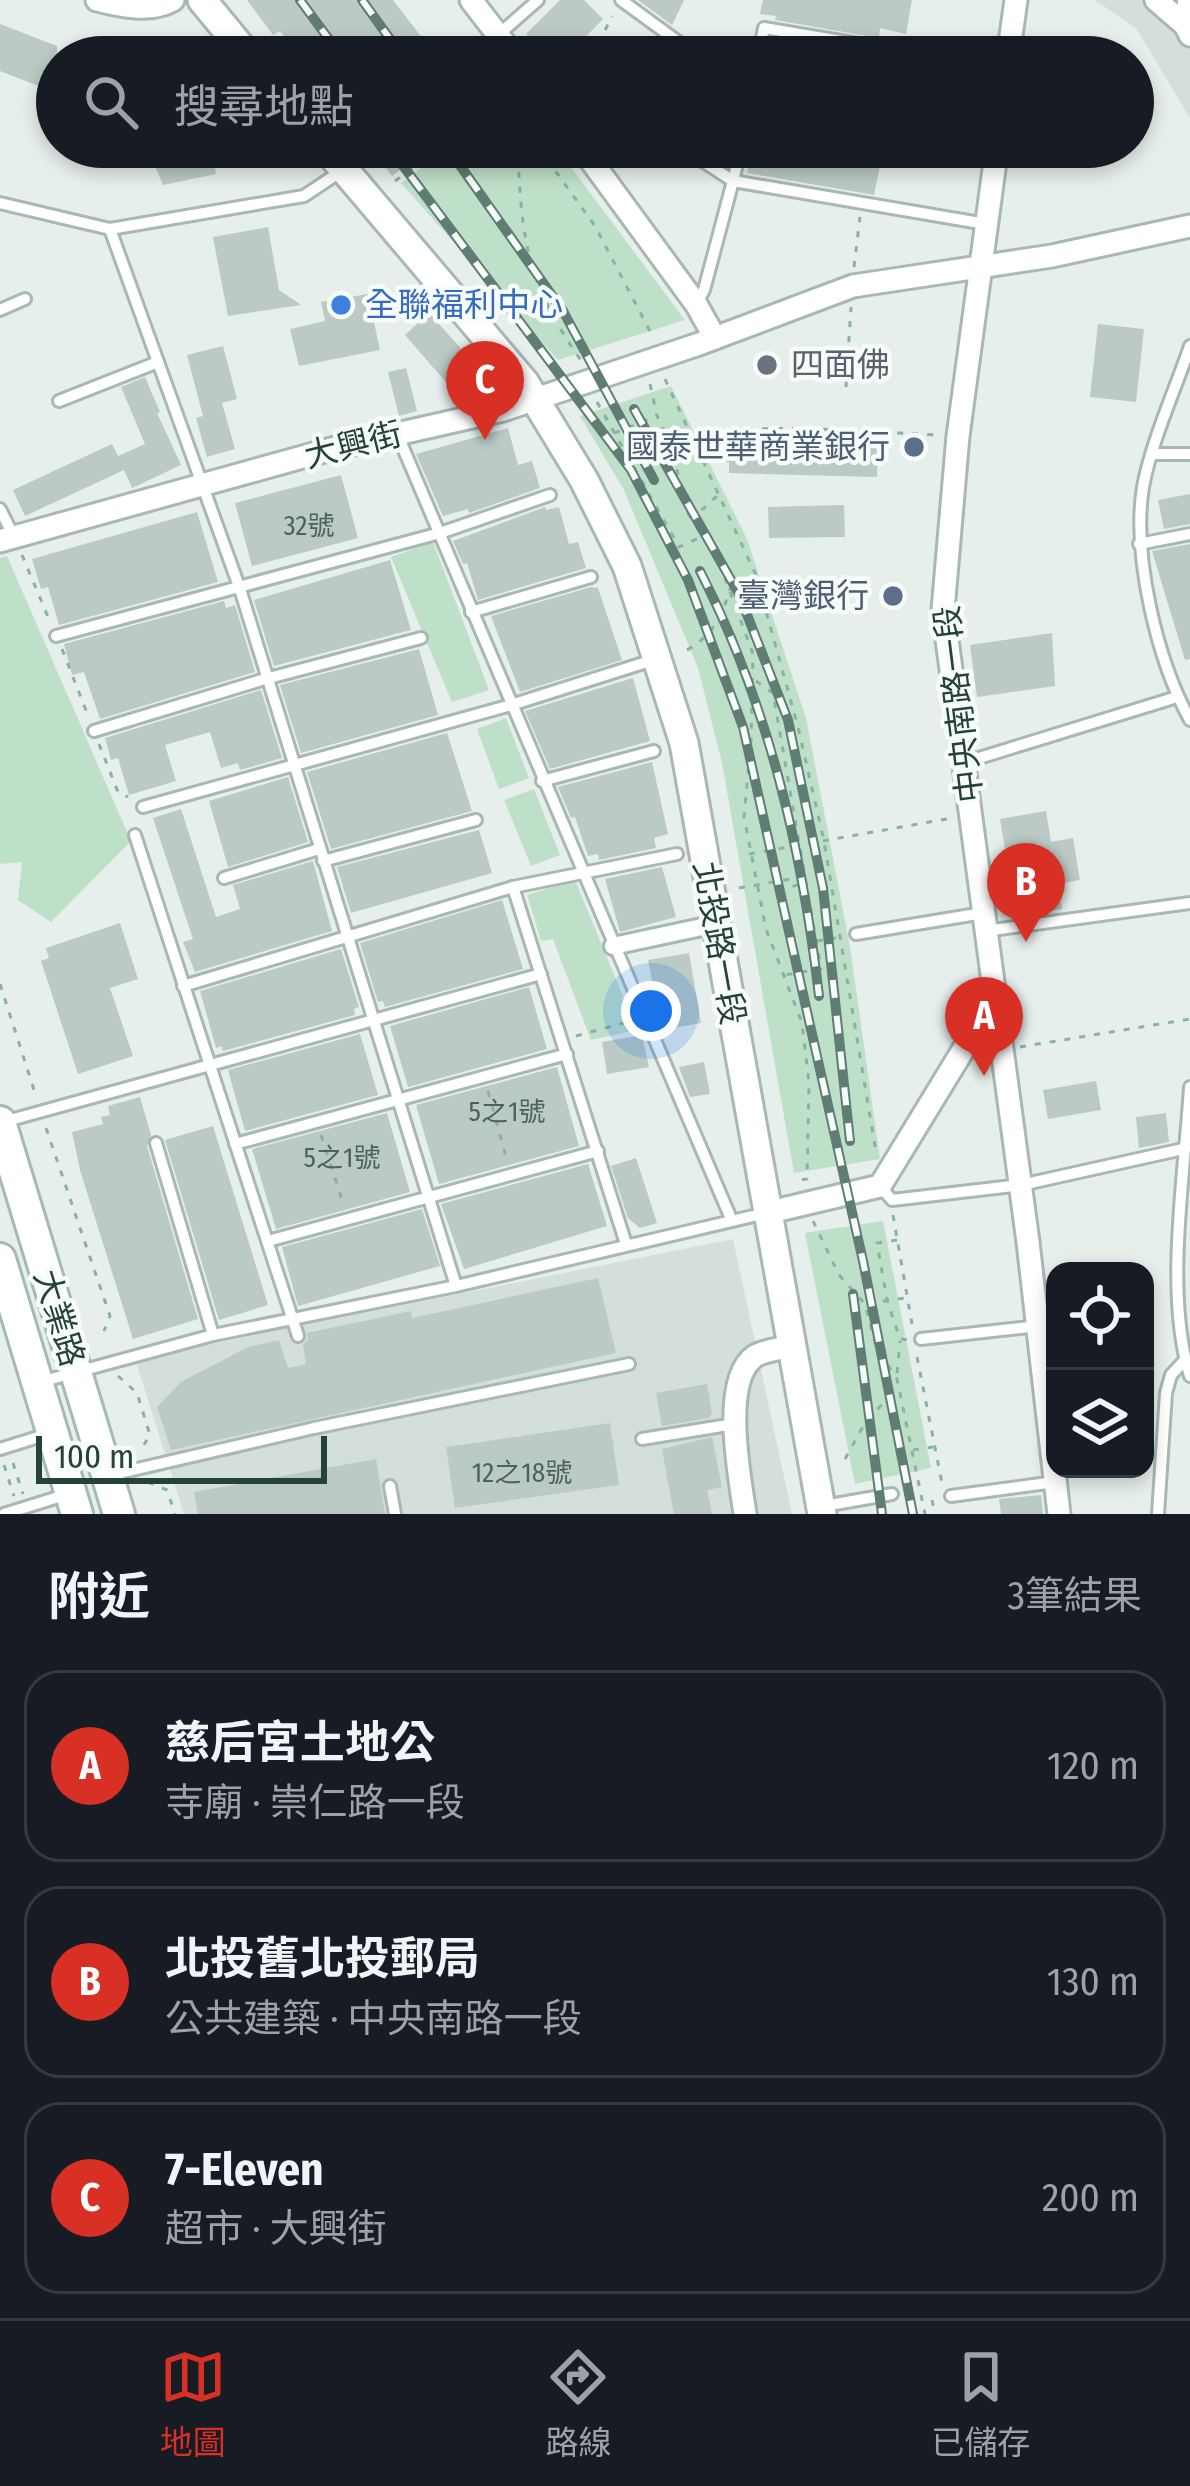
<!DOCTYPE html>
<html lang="zh-TW">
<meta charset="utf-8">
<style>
body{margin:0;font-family:"Fira Sans Condensed","Noto Sans TC",sans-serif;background:#242831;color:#f1f3f6}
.controls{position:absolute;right:36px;bottom:36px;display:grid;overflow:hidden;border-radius:24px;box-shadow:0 6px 18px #0003}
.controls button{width:108px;height:108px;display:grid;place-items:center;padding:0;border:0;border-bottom:3px solid #363941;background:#171b24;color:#f1f3f6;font:60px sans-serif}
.scale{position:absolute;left:36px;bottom:30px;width:291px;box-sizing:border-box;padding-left:12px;border:6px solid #24423a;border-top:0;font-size:33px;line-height:42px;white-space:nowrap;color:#24423a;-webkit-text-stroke:9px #f7fbf9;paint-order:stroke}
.you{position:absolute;left:651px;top:1011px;width:42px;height:42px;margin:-30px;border:9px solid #fff;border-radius:50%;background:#1a73e8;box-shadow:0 0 0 18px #1a73e833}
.badge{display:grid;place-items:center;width:78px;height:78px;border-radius:50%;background:#d93025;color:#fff;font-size:39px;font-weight:700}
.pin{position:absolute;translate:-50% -99px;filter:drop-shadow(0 3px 6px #0008)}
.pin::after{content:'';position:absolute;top:63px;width:42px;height:36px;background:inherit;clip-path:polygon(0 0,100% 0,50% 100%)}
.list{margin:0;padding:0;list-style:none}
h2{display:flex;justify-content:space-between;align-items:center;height:156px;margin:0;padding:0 48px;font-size:51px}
h2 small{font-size:39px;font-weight:400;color:#9ea1a6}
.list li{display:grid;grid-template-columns:78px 1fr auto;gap:36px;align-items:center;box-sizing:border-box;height:192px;margin:0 24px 24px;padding:0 24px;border:3px solid #363941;border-radius:36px}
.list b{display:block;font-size:45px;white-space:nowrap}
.list p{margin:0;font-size:39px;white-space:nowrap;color:#9ea1a6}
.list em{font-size:39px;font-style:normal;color:#9ea1a6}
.icon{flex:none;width:66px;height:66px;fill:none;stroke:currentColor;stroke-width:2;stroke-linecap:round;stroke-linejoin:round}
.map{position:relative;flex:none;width:1190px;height:1514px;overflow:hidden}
.search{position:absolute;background:#171b24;box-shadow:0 6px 18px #0003;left:36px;right:36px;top:36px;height:132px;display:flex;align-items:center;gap:30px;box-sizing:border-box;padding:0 42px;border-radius:66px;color:#9ea1a6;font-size:45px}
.sheet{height:804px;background:#171b24}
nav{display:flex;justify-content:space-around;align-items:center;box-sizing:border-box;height:168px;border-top:3px solid #363941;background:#171b24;font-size:33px;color:#9ea1a6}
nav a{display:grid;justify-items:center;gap:6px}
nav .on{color:#d93025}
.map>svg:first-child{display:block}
</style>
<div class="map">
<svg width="1190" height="1514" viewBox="0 0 1190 1514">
<rect width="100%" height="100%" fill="#e6efeb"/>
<g fill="#d4dfda">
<path d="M1095,0h95v118l-54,-90z"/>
<path d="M733,1239l59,275h-608l-49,-155z"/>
</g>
<g fill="#bfe0c8">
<path d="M450,147h106l129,173 -127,40 -157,-177z"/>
<path d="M671,386l76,153 59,179 44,229 30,212 -86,14 -72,-410 -24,-95 -74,-178 -44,-74z"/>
<path d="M433,542l56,148 -37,12 -61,-145z"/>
<path d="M7,556l124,285 -80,81 -33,-22 4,-38 -22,2v-306z"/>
<path d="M506,718l23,60 -30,11 -22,-60z"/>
<path d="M534,789l26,66 -29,11 -27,-66z"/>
<path d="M575,880l62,150 -46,10 -38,-101 -12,2 -14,-46z"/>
<path d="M883,1221l48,247 -76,16 -50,-251z"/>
</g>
<g fill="#bbcac4">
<path d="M247,0h146l44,57h-137l-20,-26 -7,4z"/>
<path d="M560,0h24l19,19 -37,38h-17l-23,-23z"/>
<path d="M638,0h46l-12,25z"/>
<path d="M763,0h149l-6,34 -26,-6 -1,10 -104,-18 1,-4 -16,-2z"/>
<path d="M0,24l57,22v47l-57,-22z"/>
<path d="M772,39l103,18h-107z"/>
<path d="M122,147h90l4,27 -53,11 -10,-23 -12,1z"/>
<path d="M369,147h62l-39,29z"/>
<path d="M752,147h35l93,19 -6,29 -127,-22z"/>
<path d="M268,227l11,63 22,15 -73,11 -15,-79z"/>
<path d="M368,294l12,56 -81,16 -9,-37 35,-8 -4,-19z"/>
<path d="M429,313l64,71 -18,17 -11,2 -59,-68z"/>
<path d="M1098,324l46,5 -8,73 -46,-5z"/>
<path d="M223,346l14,53 -15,4 13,46 -28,8 -11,-39 7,-2 -16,-61z"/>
<path d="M406,368l11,43 -18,5 -11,-44z"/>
<path d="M145,377l15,35 -3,1 24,52 -49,23 -8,-18 -99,46 -12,-26 99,-46 6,12 27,-12 -24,-57z"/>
<path d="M508,428l10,37 14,-4 8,27 -71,25 -1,-4 -25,7 -27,-62z"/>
<path d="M711,433l167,4 -1,40 -148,-4v-11l-11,-1 -8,-13z"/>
<path d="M341,475l17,63 -106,28 -17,-63z"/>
<path d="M1190,494v30l-26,5 -6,-29z"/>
<path d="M844,505l1,32 -76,1 -1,-31z"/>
<path d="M545,507l1,3 13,-3 10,37 9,-2 8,26 -108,32 -11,-37 -4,1 -10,-23z"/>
<path d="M197,512l21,70 -159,43 -11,-38 -7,2 -9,-30z"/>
<path d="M1190,544v115l-5,1 -33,-109z"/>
<path d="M390,560l21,70 -137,36 -20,-66z"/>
<path d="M591,587l7,1 24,72 -102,32 -29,-76z"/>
<path d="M224,601l2,7 9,-3 20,67 -155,47 -16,-47 -12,3 -8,-31z"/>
<path d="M1052,633l3,53 -78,11 -7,-52z"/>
<path d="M419,649l19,66 -137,38 -21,-68z"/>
<path d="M633,678l17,63 -100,28 -25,-58z"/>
<path d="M261,690l21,68 -42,12 -2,-7 -17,5 -11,-36 -45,13 11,36 -47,14 -11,-37 -7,2 -6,-22z"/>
<path d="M447,733l25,78 -141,38 -24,-77z"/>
<path d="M652,762l16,72 -14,4 2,10 -57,12 -1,-6 -10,2 -13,-39 -4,1 -13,-31z"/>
<path d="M288,777l20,65 -80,25 -19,-66z"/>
<path d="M181,809l35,108 24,-8 -7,-24 80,-24 19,70 -137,41 -12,-30 10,-3 -40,-121z"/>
<path d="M1046,811l5,31 -46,7 -5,-30z"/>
<path d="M479,830l13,43 -141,40 -14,-46z"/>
<path d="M1073,838l7,42 -22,4 4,25 -45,7 -4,-26 31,-5 -6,-41z"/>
<path d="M662,867l14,50 -56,15 -15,-53z"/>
<path d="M502,900l21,69 -138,38 -2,-6 -5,1 -18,-59z"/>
<path d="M120,923l18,56 -28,9 23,68 -55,18 -37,-113 8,-3 -3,-10z"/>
<path d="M341,949l18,58 -5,2 1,6 -132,36 -2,-5 -5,2 -16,-57z"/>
<path d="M689,953l12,70 -39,7 -14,-70z"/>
<path d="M529,987l18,62 -139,38 -18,-61z"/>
<path d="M360,1034l18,61 -133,36 -17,-61z"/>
<path d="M642,1035l7,32 -42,7 -5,-32z"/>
<path d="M704,1062l6,32 -20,3 -11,-30z"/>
<path d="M557,1067l22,79 -140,38 -23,-79z"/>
<path d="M1096,1081l5,29 -53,9 -5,-29z"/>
<path d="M140,1097l11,38 -4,11 51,173 -65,20 -53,-169 -8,-38 31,-8 -2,-7 9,-2 -2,-9z"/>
<path d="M387,1113l23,79 -134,37 -24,-80z"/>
<path d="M1166,1113l3,29 -30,6 -3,-31z"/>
<path d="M213,1126l55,179 -49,15 -54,-180z"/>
<path d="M636,1158l21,65 -17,5 -12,-10 -17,-52z"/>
<path d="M588,1164l19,62 -143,43 -23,-65z"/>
<path d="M422,1209l18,57 -142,40 -16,-59z"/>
<path d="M598,1278l18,75 -445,97 -14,-43 24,-25 67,-35 31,-7 9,28 18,-4 -3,-20 5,-4 -1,-7 104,-22 1,7z"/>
<path d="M707,1384l5,29 -3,5 -47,8 -6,-33z"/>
<path d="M610,1423l9,62 -164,23 -9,-61z"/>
<path d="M712,1437l10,50 -15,3 5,24h-38l-12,-65z"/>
<path d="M376,1459l9,55h-187l-4,-22z"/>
<path d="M1041,1495l2,19h-42l-2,-15z"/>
</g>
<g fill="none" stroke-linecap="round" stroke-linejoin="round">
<defs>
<g id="service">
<path d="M621,0l78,57"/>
<path d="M498,35l40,-35"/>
<path d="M758,57l6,-29 142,24"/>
<path d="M681,147l52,34 -29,109 -8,14"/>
<path d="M741,147l-8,34 253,43"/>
<path d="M857,147l32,5"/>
<path d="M0,203l110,26 194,-33 39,-26"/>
<path d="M110,229l130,360 216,697"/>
<path d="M0,310l25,-11"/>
<path d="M1190,346c-15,44 -39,97 -47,141 -11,68 14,173 47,233"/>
<path d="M59,401l99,-39"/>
<path d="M398,436l334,785"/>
<path d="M1154,454h36"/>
<path d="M0,509l14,28"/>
<path d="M1139,544l51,-10"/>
<path d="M471,612l120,-35"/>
<path d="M56,636l384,-103 110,-38"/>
<path d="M94,731l171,-52 156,-41"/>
<path d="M966,762l211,-65"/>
<path d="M542,781l112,-30"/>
<path d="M143,807l368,-102 142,-45"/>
<path d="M135,835l163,501"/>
<path d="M323,861l153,-41"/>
<path d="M224,878l95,-29"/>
<path d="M513,887l113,357"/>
<path d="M985,931l205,-28"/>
<path d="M856,934l127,-21"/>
<path d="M183,986l330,-99 164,-33"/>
<path d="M1190,1087c-5,85 -26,206 0,289"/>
<path d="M3,1122l538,-148"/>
<path d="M156,1143l57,192"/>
<path d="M235,1144l332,-90"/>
<path d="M880,1186l12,14 129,-15 162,-36"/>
<path d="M268,1241l330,-90"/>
<path d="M921,1339l117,-13"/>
<path d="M40,1382l173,-47 243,-49 310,-73"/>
<path d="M642,1439l92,-15"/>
<path d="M0,1449l51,-16"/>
<path d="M111,1475l203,-47 315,-64"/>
<path d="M390,1486l5,28"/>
<path d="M951,1496l104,-14"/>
<path d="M824,1506l68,-12"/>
<path d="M4,1514l64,-20"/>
<path d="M1158,1514l8,-121 5,-18 14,-15"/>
</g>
<path id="pedestrian" d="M613,946l103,-22"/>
<g id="minor">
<path d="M97,0c24,6 54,13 76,0"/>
<path d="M471,0l44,57"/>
<path d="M1156,0l29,25 5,10"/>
<path d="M1185,25l4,-25"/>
<path d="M1008,57l8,-57"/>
<path d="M581,147l115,157 19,34"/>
<path d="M997,147l-39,289 -15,174 85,632 31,272"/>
<path d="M0,541l335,-93 168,-38 196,-66 154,-58 199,-30 138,-30"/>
<path d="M766,1213l114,-27 113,-185"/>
<path d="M745,1514c-5,-36 -25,-134 10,-158 10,-6 26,-7 37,-10"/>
</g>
<g id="tertiary">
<path d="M202,0l47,57"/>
<path d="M325,147l200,236 59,97 43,86 57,177 138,771"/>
</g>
<g id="secondary">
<path d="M0,1122l119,392"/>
<path d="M0,1259l77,255"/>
</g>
</defs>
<use href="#service" stroke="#a8b8b2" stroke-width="16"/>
<use href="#pedestrian" stroke="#a8b8b2" stroke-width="22"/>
<use href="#minor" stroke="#a8b8b2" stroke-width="27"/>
<use href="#tertiary" stroke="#a8b8b2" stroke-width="33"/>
<use href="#secondary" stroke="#a4bbb3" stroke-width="36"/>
<g stroke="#86b3a5" stroke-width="3" stroke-dasharray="6 9" stroke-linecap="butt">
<path d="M456,44l11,13"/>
<path d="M592,57l20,-41"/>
<path d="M643,57l7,-16"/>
<path d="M529,147l-11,9c4,90 11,130 64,206"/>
<path d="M538,147l57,79 58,111"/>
<path d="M395,181l47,-34"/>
<path d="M854,267l6,-50"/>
<path d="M665,379l91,196 42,152 26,114 52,311"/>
<path d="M650,384l7,32 14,29 15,65 35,57 32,87 -2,87 -7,76 22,112 36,94 7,60 -2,96 -13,2"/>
<path d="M846,387l5,-80"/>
<path d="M597,402l82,145 22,-10"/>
<path d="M614,433l41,-16"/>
<path d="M674,444c56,-27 198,-11 264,-9"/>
<path d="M686,510l17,-1 15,-14"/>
<path d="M22,555l29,69"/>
<path d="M62,649l27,69"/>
<path d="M687,650c27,-16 34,-32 43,-61l24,-13"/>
<path d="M756,681l17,12 48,276 -37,6"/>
<path d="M99,744l19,48 10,5"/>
<path d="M749,854l203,-36"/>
<path d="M739,888l52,-9 2,7 13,-2"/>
<path d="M817,941l19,-3"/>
<path d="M0,984l36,112"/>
<path d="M576,1036l55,-15"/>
<path d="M1020,1047l170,-28"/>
<path d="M488,1091l18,66"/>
<path d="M46,1128l64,188 -6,15"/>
<path d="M321,1135l23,71"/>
<path d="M893,1215l19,109"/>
<path d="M813,1221l26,54 26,29 11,43 21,32 28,135"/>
<path d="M897,1240l-20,3 10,57 13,39 8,1"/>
<path d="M868,1303l38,-5"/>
<path d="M917,1357l25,126"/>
<path d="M897,1373l3,-32"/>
<path d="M118,1376l19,17 13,42 -10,16"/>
<path d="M913,1450l20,-3"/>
<path d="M845,1459l21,-38 31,-32"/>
<path d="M13,1463l10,31"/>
<path d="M4,1465l10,31"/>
<path d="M148,1482l19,8 8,24"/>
<path d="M932,1500l3,14"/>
</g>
<use href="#service" stroke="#fff" stroke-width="10"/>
<use href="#pedestrian" stroke="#fff" stroke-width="16"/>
<use href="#minor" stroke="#fff" stroke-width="21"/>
<use href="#tertiary" stroke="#fff" stroke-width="27"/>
<use href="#secondary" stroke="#fff" stroke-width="30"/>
<defs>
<g id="rail">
<path d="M300,0l42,57"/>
<path d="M362,0l41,57"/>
<path d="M389,147l242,323 57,110 55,147 120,534 50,253"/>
<path d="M447,147l116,164 91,169"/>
<path d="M634,409l105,185 49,126 35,168 27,253"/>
<path d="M700,571c68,133 102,277 119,425"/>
<path d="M853,1294l29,220"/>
</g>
</defs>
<use href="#rail" stroke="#5f7d75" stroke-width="10"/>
<use href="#rail" stroke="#f7fbf9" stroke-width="6" stroke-dasharray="18" stroke-linecap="butt"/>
</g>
<circle fill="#3f7fe0" stroke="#f7fbf9" stroke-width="4.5" cx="341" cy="305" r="12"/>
<circle fill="#6b7280" stroke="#f7fbf9" stroke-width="4.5" cx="767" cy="365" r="12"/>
<g fill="#5c6f8a" stroke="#f7fbf9" stroke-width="4.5">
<circle cx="914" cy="447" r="12"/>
<circle cx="893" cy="596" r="12"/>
</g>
<g text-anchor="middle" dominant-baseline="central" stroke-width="9" stroke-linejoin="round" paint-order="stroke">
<g font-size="27" fill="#4a645c">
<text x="309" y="526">32號</text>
<text x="507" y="1112">5之1號</text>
<text x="342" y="1158">5之1號</text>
<text x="522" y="1473">12之18號</text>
</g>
<g font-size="33" fill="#366cbe" stroke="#f7fbf9" text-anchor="start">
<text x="365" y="305">全聯福利中心</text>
</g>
<g font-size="33" fill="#5b616d" stroke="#f7fbf9" text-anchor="start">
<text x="791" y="365">四面佛</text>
</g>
<g font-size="33" fill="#24423a" stroke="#f7fbf9">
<text transform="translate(353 445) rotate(-14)">大興街</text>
<text transform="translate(959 704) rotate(-97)">中央南路一段</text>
<text transform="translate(719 943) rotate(80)">北投路一段</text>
<text transform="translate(59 1318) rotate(73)">大業路</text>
</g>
<g font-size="33" fill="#4e5e75" stroke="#f7fbf9" text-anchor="end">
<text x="890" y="447">國泰世華商業銀行</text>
<text x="869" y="596">臺灣銀行</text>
</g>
</g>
</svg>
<div class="controls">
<button><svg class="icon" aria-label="locate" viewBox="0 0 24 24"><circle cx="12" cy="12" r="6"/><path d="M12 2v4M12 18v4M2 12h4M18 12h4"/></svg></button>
<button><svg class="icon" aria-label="layers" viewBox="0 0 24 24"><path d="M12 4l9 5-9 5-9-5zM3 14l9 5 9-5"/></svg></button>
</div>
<div class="scale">100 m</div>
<div class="you"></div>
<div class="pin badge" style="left:984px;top:1076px">A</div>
<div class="pin badge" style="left:1026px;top:942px">B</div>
<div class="pin badge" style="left:485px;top:440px">C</div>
<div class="search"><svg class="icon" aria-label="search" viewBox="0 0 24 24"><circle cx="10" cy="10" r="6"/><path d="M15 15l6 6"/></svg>搜尋地點</div>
</div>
<section class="sheet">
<h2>附近<small>3筆結果</small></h2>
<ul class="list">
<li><span class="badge">A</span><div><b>慈后宮土地公</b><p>寺廟 · 崇仁路一段</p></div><em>120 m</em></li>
<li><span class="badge">B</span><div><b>北投舊北投郵局</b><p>公共建築 · 中央南路一段</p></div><em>130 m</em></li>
<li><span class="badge">C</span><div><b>7-Eleven</b><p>超市 · 大興街</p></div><em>200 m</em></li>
</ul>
</section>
<nav>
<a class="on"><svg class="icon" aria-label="map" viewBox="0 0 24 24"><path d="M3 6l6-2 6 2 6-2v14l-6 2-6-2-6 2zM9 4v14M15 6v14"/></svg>地圖</a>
<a><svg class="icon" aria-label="directions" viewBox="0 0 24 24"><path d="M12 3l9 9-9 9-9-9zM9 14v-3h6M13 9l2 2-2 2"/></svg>路線</a>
<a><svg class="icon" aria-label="saved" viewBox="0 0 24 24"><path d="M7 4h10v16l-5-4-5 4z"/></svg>已儲存</a>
</nav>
